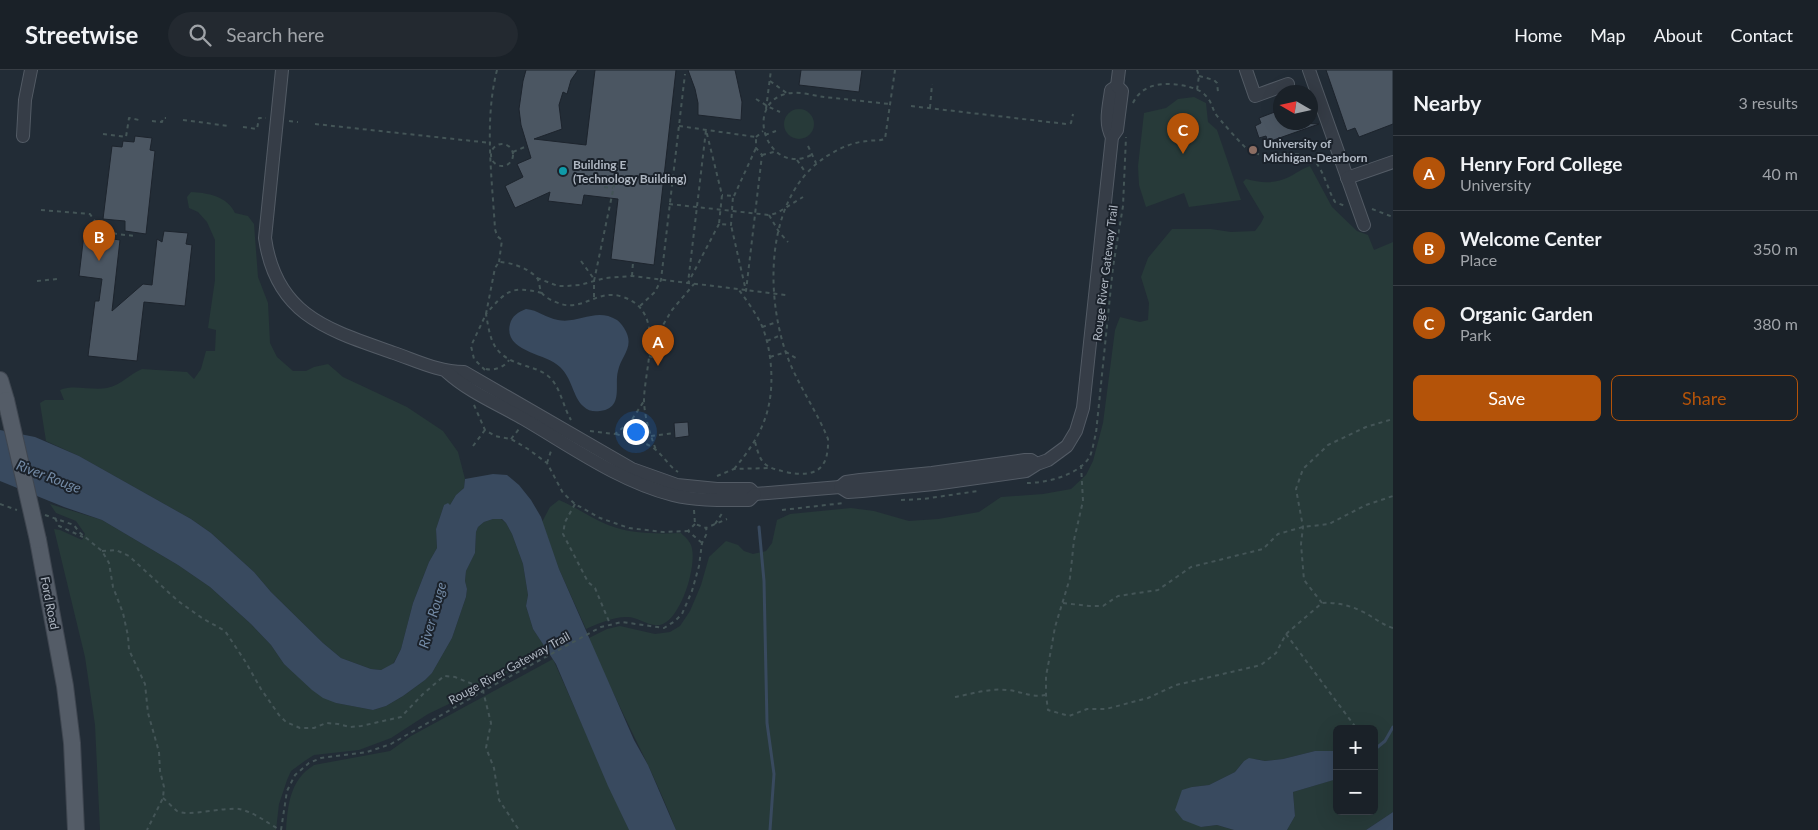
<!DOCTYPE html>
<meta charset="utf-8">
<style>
body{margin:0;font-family:Lato,sans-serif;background:#232930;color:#f1f3f6}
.controls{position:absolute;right:15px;bottom:15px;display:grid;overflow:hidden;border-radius:8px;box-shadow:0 5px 20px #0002}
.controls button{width:45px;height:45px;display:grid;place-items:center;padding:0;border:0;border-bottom:1px solid #383e45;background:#1a2128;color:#f1f3f6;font:25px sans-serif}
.compass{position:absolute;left:1273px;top:15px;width:45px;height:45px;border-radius:50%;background:#1a2128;box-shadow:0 5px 20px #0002;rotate:279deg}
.you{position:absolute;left:635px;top:361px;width:18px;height:18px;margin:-12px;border:4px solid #fff;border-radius:50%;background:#1a73e8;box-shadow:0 0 0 8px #1a73e833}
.badge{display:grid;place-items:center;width:32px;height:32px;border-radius:50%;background:#b45309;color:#fff;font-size:16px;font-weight:700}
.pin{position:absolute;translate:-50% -41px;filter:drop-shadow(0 1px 2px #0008)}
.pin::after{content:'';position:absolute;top:26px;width:18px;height:15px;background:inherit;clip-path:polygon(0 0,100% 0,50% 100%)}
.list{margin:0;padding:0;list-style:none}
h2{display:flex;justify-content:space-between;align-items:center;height:65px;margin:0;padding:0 20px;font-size:21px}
h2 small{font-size:16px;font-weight:400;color:#9fa3a8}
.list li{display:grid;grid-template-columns:32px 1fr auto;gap:15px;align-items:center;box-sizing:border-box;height:75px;padding:0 20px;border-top:1px solid #383e45}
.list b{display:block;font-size:19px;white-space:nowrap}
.list p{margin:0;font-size:16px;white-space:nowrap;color:#9fa3a8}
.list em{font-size:16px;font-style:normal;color:#9fa3a8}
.actions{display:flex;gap:10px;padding:15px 20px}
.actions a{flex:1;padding:11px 0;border:1px solid #b45309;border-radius:8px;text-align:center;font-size:18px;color:#b45309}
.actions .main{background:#b45309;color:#fff}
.icon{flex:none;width:28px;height:28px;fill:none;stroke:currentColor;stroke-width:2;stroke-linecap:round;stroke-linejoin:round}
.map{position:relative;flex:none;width:1393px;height:760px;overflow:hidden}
header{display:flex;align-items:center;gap:30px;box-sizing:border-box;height:70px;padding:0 25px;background:#1a2128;border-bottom:1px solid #383e45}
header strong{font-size:24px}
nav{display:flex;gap:28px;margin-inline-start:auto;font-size:18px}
.search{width:350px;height:45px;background:#232930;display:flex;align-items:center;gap:12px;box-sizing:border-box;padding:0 18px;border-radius:28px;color:#9fa3a8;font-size:19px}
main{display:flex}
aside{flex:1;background:#1a2128}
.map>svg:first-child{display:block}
</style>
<header>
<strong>Streetwise</strong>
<div class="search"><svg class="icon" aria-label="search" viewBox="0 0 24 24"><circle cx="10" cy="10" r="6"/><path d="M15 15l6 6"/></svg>Search here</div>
<nav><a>Home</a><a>Map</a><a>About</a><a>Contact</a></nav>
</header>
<main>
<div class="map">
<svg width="1393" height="760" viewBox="0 0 1393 760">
<rect width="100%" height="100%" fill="#222c36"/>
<g fill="#273a39">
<path d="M1194,27l12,6 2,19 9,8 24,70 -52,7 -5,-14 -38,14 -7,-22 -1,-19 6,-53 22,-5 12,-9z"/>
<circle cx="799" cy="54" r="15"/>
<path d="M1310,96l22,41 25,24 11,4 6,15 19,-8v570l-27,18h-79l8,-14 -2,-24 40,-12 4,-1v32h37v-82h-37v22h-22l-32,8 -18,2 -9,-2 -12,2 -9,11 -26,13 -17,2 9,40 16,-2 17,5h-558c-25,-66 -61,-127 -87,-192l18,-9 13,-3 35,8 15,-2 10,-6 10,-15 11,-26 8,-28 17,-16 12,4 6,6 9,3 13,-3 6,-8 5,-23 13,-6 61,-6 23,3 35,10 29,-2 41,-7 22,-15 42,-3 28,-5 15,-14 7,-14 10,-38 12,-93 5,-13 20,5 8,-2 1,-17 -8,-26 7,-19 24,-29h39l20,3 24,-1 6,-8 3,-6 -21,-35 3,-3c15,4 29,5 43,-2 8,-4 12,-8 21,-11z"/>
<path d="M191,122c17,1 36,4 44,21l13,3 6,8 4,53 10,26 2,40 7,14 16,14h13l8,-4 14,-3 15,13 64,30 36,24 15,21 7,27 -1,9 -8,7 -6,10h-6l-8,24 1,19 -8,14 -16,41 -12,46 -8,15 -12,6 -10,-1 -30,-11 -18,-15 -52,-51 -17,-20 -43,-39 -20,-14 -112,-63 -33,-15 -6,-38 5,-3h19l-4,-10c14,-6 32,1 47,-2 15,-3 22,-14 35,-19l45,3 7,7 7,-10 5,-18h9l1,-21 -8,-2 7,-48v-40l-8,-18 -9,-10 -9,-4 -2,-11z"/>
<path d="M559,430c17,7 32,18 49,25 23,9 49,9 73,8 3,3 8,7 10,12 7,18 -9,71 -28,79 -13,5 -25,-8 -37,-7 -13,0 -29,7 -40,12l-27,-60 -17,-47 8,-15z"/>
<path d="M50,434l52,16 76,45 32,22 41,37 20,21 13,19 52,39 37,7 13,-4 17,-10 22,-16 7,-7 20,-35 14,-41 1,-8 -2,-8 1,-10 9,-18 1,-21 2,-5 6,-5 9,-3h8l5,4 6,11 11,30 5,31 -2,11 7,23 14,21 -71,41 -48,23 -37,24 -32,12 -45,5 -8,5 -15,11 -4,9 -8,24 -3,26h-176l-5,-105 -10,-68 -31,-128 6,1 22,10 3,-6 -9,-13 -20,-8z"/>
<path d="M553,589l76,171h-343c2,-26 4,-50 28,-65l76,-14 21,-15z"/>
</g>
<g fill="#394a5f">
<path d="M526,239c12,1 20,9 32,11 21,4 38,-13 59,0 3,2 5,5 7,8 12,19 -3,27 -6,43 -4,14 6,37 -18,40 -6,1 -12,0 -17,-5 -10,-9 -11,-28 -23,-39 -14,-14 -57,-15 -50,-43 2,-8 8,-12 16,-15z"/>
<path d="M0,360l35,7 44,19 112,63 20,14 43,39 17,20 52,51 18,15 30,11 10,1 13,-7 7,-14 12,-46 16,-41 8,-14 -1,-19 8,-24 4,-2 2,2 6,-10 8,-7 1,-9 28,-5 14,1 12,10 12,15 10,17 18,52 75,171 14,25 28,65h-47l-21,-44 -52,-122 -23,-35 -7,-23 2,-11 -5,-31 -11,-30 -6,-11 -4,-4h-9l-9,3 -6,5 -2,5 -1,21 -9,18 -1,10 2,8 -1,8 -14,41 -20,35 -7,7 -22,16 -17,10 -13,4 -37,-7 -13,-5 -11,-8 -28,-26 -13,-19 -20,-21 -41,-37 -32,-22 -76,-45 -38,-13 -64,-26z"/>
<path d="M1315,681h22v28l-44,13 2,24 -8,14h-53l-17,-5 -16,2 -18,-7 -8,-10 7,-20 10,-3 17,-2 26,-13 9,-11 5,-3 16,3 18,-2z"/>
<path d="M1393,742v18h-27z"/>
</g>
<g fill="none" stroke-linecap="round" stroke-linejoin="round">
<g stroke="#394a5f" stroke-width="3">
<path d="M759,457l5,54 3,142 7,51 -4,56"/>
<path d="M1374,680l11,-9 8,-14"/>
</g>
</g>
<g fill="#4b5662" stroke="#1d242d">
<path d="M526,0h52l-7,10 -4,14 -4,-2 -4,13 3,24 -28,10 52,6 9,-75h81l-22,195 -43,-6 7,-60 -34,-4 -2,10 -34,-4 2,-9 -35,16 -10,-22 18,-9 -6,-13 14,-6 -10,-33 -2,-16 4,-28z"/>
<path d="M688,0h47l7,32 -1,18 -43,-5v-12l-3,-14z"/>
<path d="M801,0h61l-3,22 -60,-7z"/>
<path d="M1326,0h67v54l-34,13 -4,-9 -8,3z"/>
<path d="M1280,40v12l39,2 -51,18 -2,-6 -7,2 -4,-12 6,-3 -2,-5z"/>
<path d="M135,66l17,2 -2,12 5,1 -9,83 -21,-3v-10l-22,-2 9,-73 10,1 1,-6 11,1z"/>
<path d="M164,161l24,2 -2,11 6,1 -7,61 -41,-4 -7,59 -49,-5 7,-55h4l3,-22 -23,-3 5,-42 23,2 -1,2 14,2 -8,71 31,-27 9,1 5,-46 5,3z"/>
<path d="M688,352l1,14 -14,2 -1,-15z"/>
</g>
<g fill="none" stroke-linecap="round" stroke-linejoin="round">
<defs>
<g id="minor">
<path d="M282,0l-17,168c11,78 64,92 129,115 23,8 45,19 70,19l168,97 45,16 40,4h33l5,5 85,-7"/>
<path d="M1246,0l9,26 33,-12"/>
<path d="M1309,0l55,155"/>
<path d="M23,66l2,-36 6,-30"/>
<path d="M1112,67c-8,-14 -3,-31 -1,-47l6,-4"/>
<path d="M1347,108l46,-16"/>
<path d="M447,302c22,20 51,32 77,47 48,28 95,62 149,76 24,6 51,5 76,5l6,-6"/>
<path d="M1037,394l-6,-4h-6l-93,13 -72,7 -14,2 -6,5 8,5 14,-1 72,-7 92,-13 11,-7 11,-4 19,-14 9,-15 7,-23 29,-271 5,-7 5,-39 -5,-5 2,-16"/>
</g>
<g id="major">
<path d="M0,310l6,20"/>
<path d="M38,470l27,146 7,57 4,87"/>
</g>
</defs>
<use href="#minor" stroke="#535b65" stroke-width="14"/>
<use href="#major" stroke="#3f4650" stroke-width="18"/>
<g stroke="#445557" stroke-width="2" stroke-dasharray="4 4" stroke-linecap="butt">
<path d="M497,0c-13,51 -5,107 -2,159l2,7 5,4 -3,22"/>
<path d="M1197,0l2,6 -2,14"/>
<path d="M1199,6l15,4 3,3 1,9"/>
<path d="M770,11l18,13"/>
<path d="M756,29l13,8 11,5"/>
<path d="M1133,33c10,-21 33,-21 53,-17 7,2 15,4 20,10 5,5 6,11 9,17 3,5 29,34 33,37 20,13 56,-6 69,14 8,11 11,26 18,38l10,4"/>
<path d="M911,36l155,18 5,-1 2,-9"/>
<path d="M930,38l2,-24"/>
<path d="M766,39l5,-39"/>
<path d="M183,50l46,6"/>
<path d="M152,51l10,1 1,-4h3"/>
<path d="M289,51l9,1"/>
<path d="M315,54l176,19"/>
<path d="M679,56l77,11v11l6,7 -16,136 -15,-66"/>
<path d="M243,57l14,2 2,-11h7"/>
<path d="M103,64l23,3 3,-19 10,2"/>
<path d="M765,65l11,-4"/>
<path d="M756,67l7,-6"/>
<circle cx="502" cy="85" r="11"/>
<path d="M808,76l8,17"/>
<path d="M513,82l14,-6"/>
<path d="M762,85l12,-3"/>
<path d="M811,85c-41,21 -67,-45 -29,-60 13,-5 29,0 42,2 22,2 44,5 66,7"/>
<path d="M797,90l9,13"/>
<path d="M604,117l9,1"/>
<path d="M734,126l22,-48"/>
<path d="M669,134l100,11 8,-2 26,-16"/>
<path d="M1372,139l21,8"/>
<path d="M41,140l49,4c13,21 25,20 47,22"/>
<path d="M769,145l10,17 9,10"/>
<path d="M719,154l-31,59 18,-153 16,65 -3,29 12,1 2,-29 -11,-1"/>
<path d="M581,191l13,18"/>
<path d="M632,206l1,-14"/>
<path d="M537,208l21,8h8l14,-1 25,-7 27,-2 154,19"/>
<path d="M37,211l21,-2"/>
<path d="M542,223c-31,-8 -36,-2 -56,21 5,29 7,41 37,51 9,3 18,5 25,11 12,9 15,31 23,44"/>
<path d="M594,227v-16l21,-100"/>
<path d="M640,236l15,-14 6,-12 24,-206"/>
<path d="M762,257l15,-5"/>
<path d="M767,271l14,-6"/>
<path d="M651,275l21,-35 22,-26"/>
<path d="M649,286l13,4"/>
<path d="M770,287l16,-5 13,8"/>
<path d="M486,299c8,2 19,-2 23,-9"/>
<path d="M485,300l-11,-11 -3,-13 15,-32 9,-46 4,-6c12,0 31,7 38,16 3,4 2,11 5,15 3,5 13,9 19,11 23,7 37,-16 62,-7 43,14 22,69 21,102 0,17 6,35 12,51"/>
<path d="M474,335l11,25 10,6 16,3 17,10 19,14 16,30 12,11 25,14 29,10 34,4 25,-1"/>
<path d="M590,361l25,3 16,-13 13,-20"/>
<path d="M616,364c13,4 29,7 40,16 8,7 13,16 22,22"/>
<path d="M651,366l23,-3"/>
<path d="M511,369l8,-10"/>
<path d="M755,372c2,7 4,16 9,21 6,6 14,7 22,9 29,6 43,-2 42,-33 -12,-30 -33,-58 -43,-89 -21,-64 -18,-163 49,-198 10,-6 22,-10 33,-11 6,-1 12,0 18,-2l10,-69"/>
<path d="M473,376l12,-16"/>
<path d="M547,393l5,-15"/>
<path d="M1081,395l2,36 -9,39 -4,38 -15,49 -4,23 -5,26v19l2,15 21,6 18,-7h19l42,-11 28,-13 85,-20 15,-12 10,-19 36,-31c13,-1 27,2 39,8 12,5 19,13 32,17"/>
<path d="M734,399c27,-32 40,-59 37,-102 -1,-14 -4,-29 -9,-41 -6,-13 -15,-25 -23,-36"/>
<path d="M717,406l17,-7 36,-1"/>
<path d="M1027,413c19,0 53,-8 63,-27 3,-7 4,-16 6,-23l17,-166 10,-61 3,-69"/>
<path d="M901,430l22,-1 55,-8"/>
<path d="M0,434l17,6"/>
<path d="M575,434l-10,18 -2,12 25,48 7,6 15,36"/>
<path d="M694,440l1,14 11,4"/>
<path d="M782,440l62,-7"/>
<path d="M45,445l29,10 5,7 23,19 7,12 4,24 10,26 5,23 1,14 16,34 3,29 11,39 1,19 4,16 -1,11 -16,32"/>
<path d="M55,448l4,8 24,11"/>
<path d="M695,454l-7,7 14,12"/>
<path d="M715,454l8,-12"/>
<path d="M102,481l14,-1 13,6 49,45 24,17 23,13 20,30 16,28 18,26 7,7 14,6h14l12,-5 12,1 12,3 11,-1 40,-9 22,-23 21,-18 11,1 20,8 8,6 8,32 -5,25 8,20 5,32 20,30"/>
<path d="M1063,533l26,3h14l15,-10 40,-6 33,-23 72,-18 15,-15 25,-7 26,-3 37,-19 27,-9"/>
<path d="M1322,533l-18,-23 -3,-36 2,-17 -7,-38 7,-20 25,-24 38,-18 27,-8"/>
<path d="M1286,564l71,95"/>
<path d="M955,627c16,-3 35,-9 52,-7 14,1 24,8 39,5"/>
<path d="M163,728c5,4 9,9 14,13 10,6 47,-4 62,-2 15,3 27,13 41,21"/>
<path d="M281,760l6,-39 8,-16 14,-12 12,-5 46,-6 24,-8 92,-53 118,-64 21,-5 42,6 11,-7 7,-7 10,-23 7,-25 3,-23 5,-10 -1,-5 21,-9"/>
</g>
<use href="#minor" stroke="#363d47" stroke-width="12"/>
<use href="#major" stroke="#545c67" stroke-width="16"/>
<defs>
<path id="major-bridge" d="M6,330l32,140"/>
</defs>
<use href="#major-bridge" stroke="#3f4650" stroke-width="18" stroke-linecap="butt"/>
<use href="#major-bridge" stroke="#545c67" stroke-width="16"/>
</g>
<circle fill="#8d6e63" stroke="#1b222b" stroke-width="2" cx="1253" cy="80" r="5"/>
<circle fill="#0f9aa8" stroke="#1b222b" stroke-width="2" cx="563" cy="101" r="5"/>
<g text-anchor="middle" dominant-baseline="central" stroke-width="4" stroke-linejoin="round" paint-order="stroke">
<g font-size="12" font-weight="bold" fill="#b0b8c3" stroke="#1b222b" text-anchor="start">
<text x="1263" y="73">University of<tspan x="1263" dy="14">Michigan-Dearborn</tspan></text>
<text x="573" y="94">Building E<tspan x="573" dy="14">(Technology Building)</tspan></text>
</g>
<g font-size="12" fill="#b0b8c3" stroke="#1b222b">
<text transform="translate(1105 203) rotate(-83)">Rouge River Gateway Trail</text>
<text transform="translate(50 533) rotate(79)">Ford Road</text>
<text transform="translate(509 598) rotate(-29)">Rouge River Gateway Trail</text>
</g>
<g font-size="14" font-style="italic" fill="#738aa5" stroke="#1b222b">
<text transform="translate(49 406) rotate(21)">River Rouge</text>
<text transform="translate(432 545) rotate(-74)">River Rouge</text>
</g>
</g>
</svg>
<div class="controls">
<button>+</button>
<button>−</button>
</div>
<svg class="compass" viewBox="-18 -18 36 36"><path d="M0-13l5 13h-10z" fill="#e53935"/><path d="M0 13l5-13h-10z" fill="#9fa3a8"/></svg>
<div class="you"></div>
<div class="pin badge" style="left:658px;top:296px">A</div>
<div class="pin badge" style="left:99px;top:191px">B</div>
<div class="pin badge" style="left:1183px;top:84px">C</div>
</div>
<aside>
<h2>Nearby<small>3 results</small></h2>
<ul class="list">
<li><span class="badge">A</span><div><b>Henry Ford College</b><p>University</p></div><em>40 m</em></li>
<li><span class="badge">B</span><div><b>Welcome Center</b><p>Place</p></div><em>350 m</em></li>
<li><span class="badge">C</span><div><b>Organic Garden</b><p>Park</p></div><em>380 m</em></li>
</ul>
<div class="actions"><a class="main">Save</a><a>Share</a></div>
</aside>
</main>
